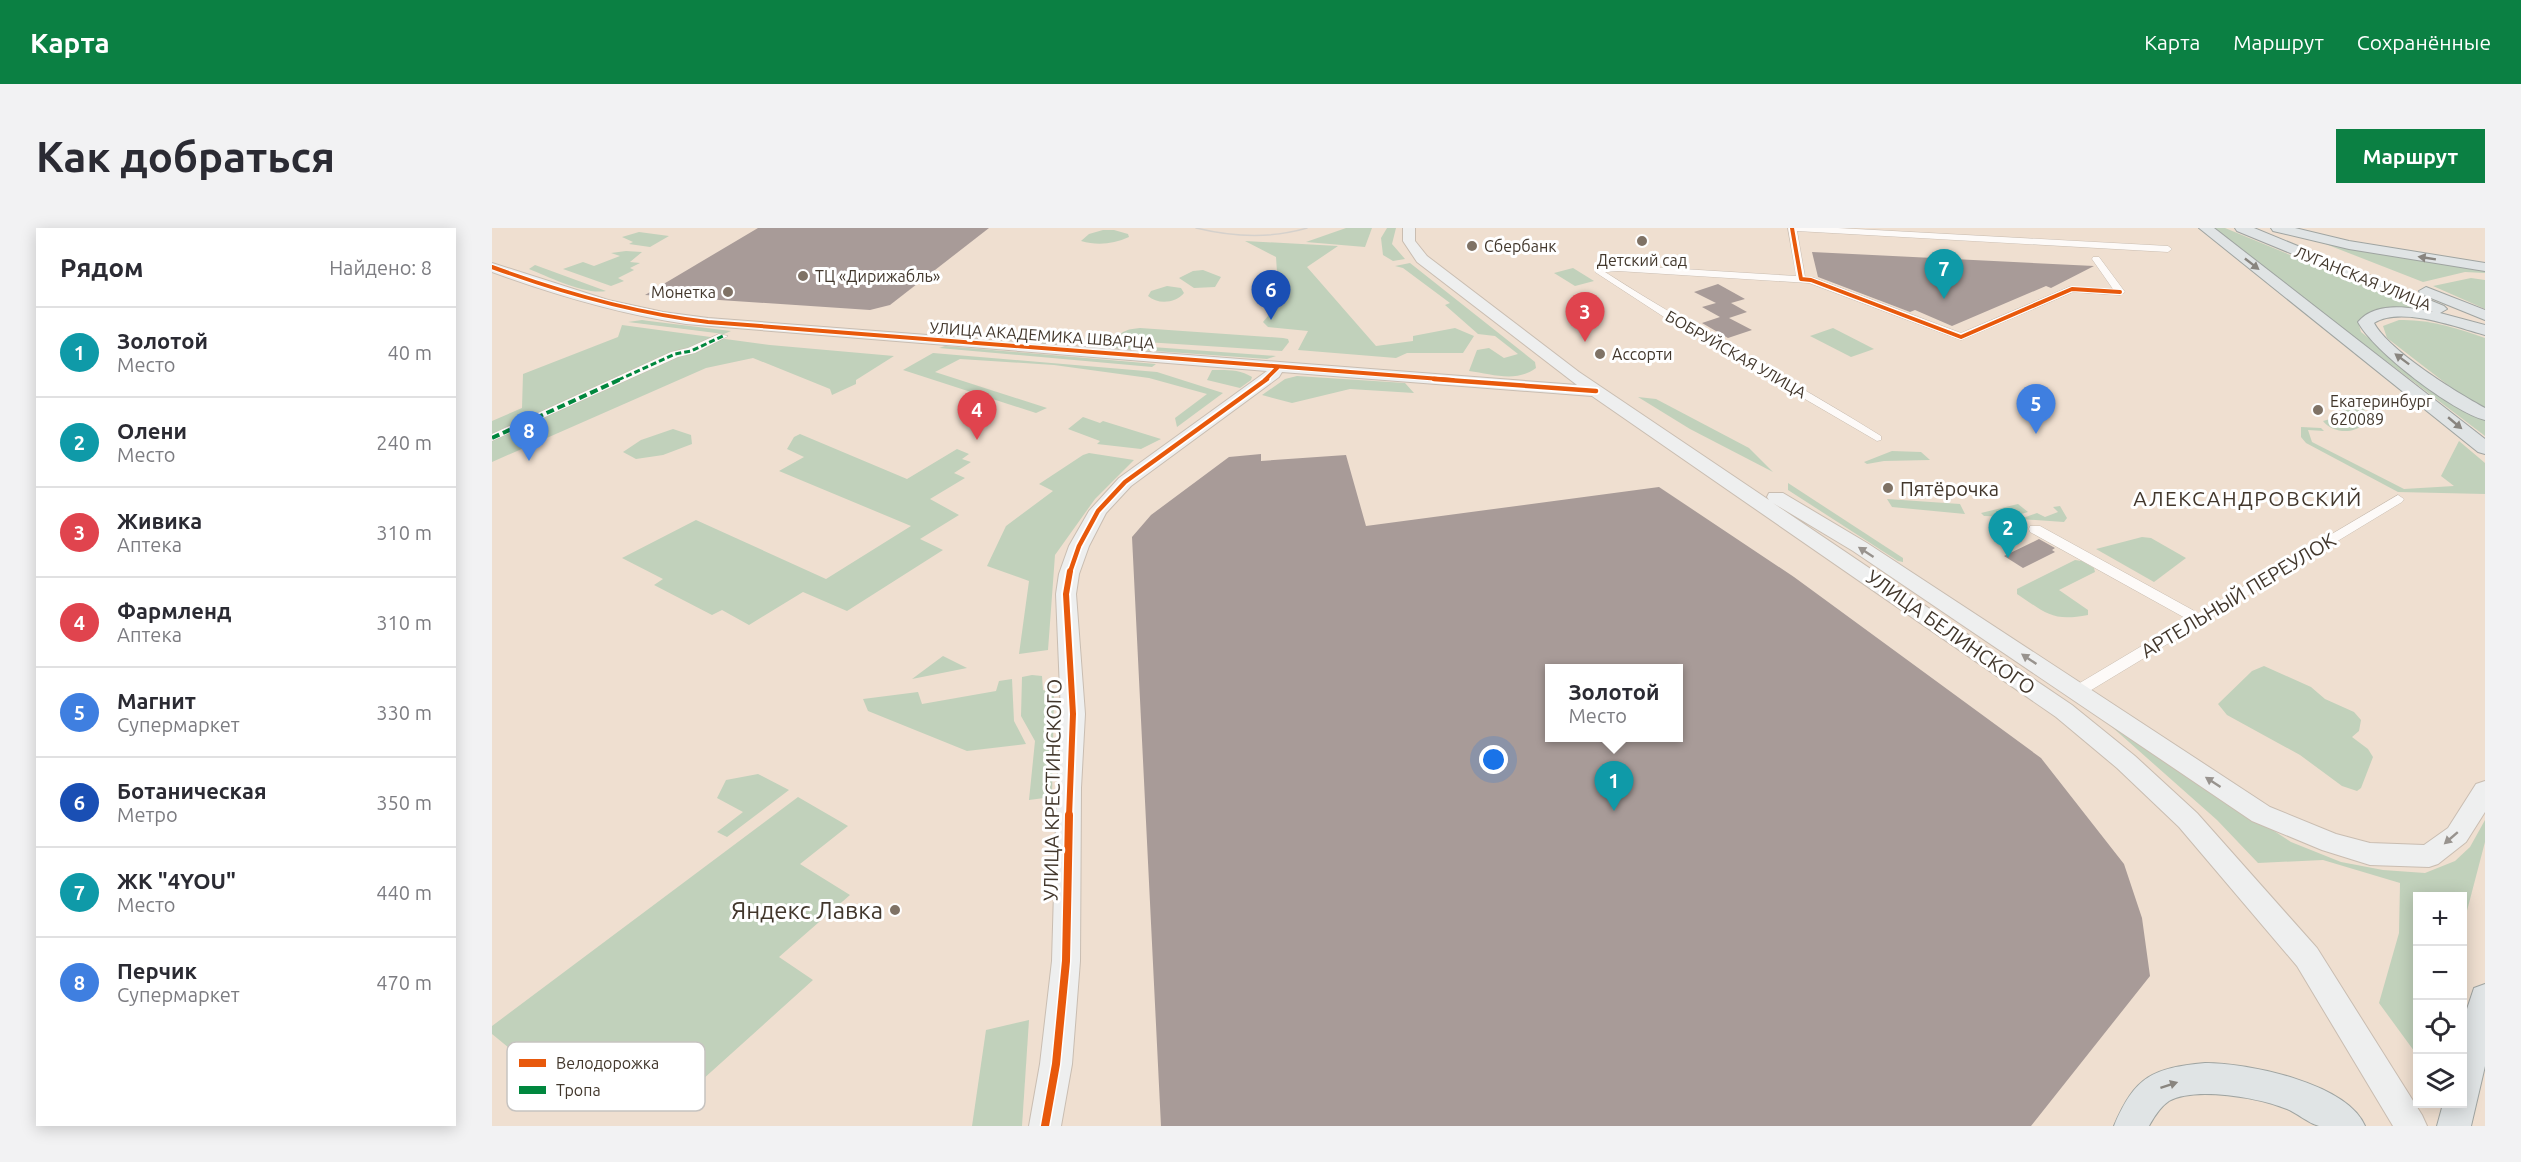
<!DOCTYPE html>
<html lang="ru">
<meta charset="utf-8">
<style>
body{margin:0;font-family:Ubuntu,sans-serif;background:#f2f2f3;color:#2b2b33}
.controls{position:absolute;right:18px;bottom:18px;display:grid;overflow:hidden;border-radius:0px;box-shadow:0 3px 15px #0003}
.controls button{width:54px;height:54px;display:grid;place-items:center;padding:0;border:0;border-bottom:2px solid #e1e1e2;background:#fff;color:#2b2b33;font:30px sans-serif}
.you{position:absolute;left:1002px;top:532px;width:21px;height:21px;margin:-15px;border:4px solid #fff;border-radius:50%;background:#1a73e8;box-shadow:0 0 0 9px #1a73e833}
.badge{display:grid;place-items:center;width:39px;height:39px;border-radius:50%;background:#0b8043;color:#fff;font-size:20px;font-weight:700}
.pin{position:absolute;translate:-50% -50px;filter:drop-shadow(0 2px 3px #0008)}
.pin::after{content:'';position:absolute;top:32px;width:21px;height:18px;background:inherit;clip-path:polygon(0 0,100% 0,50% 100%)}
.popup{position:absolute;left:1053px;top:436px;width:138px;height:78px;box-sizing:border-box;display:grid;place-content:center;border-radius:0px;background:#fff;filter:drop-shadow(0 2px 4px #0005);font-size:20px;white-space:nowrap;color:#7c7c81}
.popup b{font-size:22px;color:#2b2b33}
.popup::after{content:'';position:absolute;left:50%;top:100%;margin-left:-12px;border:12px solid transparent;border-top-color:#fff}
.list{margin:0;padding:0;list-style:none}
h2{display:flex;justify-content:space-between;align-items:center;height:78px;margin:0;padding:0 24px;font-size:26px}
h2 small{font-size:20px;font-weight:400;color:#7c7c81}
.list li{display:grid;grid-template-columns:39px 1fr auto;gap:18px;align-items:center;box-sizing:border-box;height:90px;padding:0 24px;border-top:2px solid #e1e1e2}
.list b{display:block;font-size:22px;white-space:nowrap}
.list p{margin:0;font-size:20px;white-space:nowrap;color:#7c7c81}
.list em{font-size:20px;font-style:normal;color:#7c7c81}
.icon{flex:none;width:33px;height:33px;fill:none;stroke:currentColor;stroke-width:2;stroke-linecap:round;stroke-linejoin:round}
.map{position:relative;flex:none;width:1993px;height:898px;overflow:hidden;border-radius:0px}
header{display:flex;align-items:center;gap:36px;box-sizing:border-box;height:84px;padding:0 30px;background:#0b8043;color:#fff}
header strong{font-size:28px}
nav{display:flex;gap:33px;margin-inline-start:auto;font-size:21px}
.intro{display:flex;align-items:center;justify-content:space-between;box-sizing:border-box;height:144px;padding:0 36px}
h1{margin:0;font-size:42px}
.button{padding:15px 27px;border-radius:0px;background:#0b8043;color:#fff;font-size:21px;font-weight:700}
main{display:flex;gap:36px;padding:0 36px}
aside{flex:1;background:#fff;border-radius:0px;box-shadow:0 3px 15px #0003}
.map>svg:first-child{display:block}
</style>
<header>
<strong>Карта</strong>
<nav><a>Карта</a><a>Маршрут</a><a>Сохранённые</a></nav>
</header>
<div class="intro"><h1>Как добраться</h1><a class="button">Маршрут</a></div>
<main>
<aside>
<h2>Рядом<small>Найдено: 8</small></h2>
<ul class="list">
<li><span class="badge" style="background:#0f9aa8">1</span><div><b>Золотой</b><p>Место</p></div><em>40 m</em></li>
<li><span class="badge" style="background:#0f9aa8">2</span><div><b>Олени</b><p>Место</p></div><em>240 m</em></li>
<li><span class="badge" style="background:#e0444e">3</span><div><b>Живика</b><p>Аптека</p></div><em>310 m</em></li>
<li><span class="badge" style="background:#e0444e">4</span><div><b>Фармленд</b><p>Аптека</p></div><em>310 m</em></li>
<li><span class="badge" style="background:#3f7fe0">5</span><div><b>Магнит</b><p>Супермаркет</p></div><em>330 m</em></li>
<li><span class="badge" style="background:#1a4fb4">6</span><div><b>Ботаническая</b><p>Метро</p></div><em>350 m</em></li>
<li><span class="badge" style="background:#0f9aa8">7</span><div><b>ЖК &quot;4YOU&quot;</b><p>Место</p></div><em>440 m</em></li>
<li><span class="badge" style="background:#3f7fe0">8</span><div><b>Перчик</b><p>Супермаркет</p></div><em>470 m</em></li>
</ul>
</aside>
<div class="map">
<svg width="1993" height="898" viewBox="0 0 1993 898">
<rect width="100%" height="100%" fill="#efdfd0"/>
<g fill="#c1d1bb">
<path d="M854,0h26l-7,19 -59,-5z"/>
<path d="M895,0h9l-4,16 13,15 -12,2 -10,-6 -2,-17z"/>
<path d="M1719,0h14l215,89 -17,-3 -60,5 -4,6 2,7 89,70 35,18v16z"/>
<path d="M611,2h11l14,4 1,3c-16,7 -31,9 -48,4l8,-7z"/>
<path d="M147,4l30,4 -19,11 -21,-3 4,-2 -11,-5z"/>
<path d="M753,13l93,5 -31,21 69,79 37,-5v-5l42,-8 19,8 -11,17h-56l-11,5 -98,-8 10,-19 -40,-4 -5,-5 16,-19 -3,-46z"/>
<path d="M1831,15l162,27v3l-20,-1 -42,10z"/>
<path d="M134,23l16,1 -12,10 10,1 -10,5 4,2 -16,8 6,3 -13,5 -48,-17 20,-7 11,4 26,-10 -9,-3z"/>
<path d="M918,35l125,99 1,6c-20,15 -44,6 -67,3l8,-21 12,-2 15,10 14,-4 -23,-18 -17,-2 -33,-29 5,-2 -47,-35 -8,-2z"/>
<path d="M43,37l71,26c-21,4 -57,-14 -77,-22z"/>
<path d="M1081,40l21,13 -19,5 -21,-13z"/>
<path d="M711,42l18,7 -6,10 -21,1 -15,-10 14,-7z"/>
<path d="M1979,50l14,2v29l-52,-23z"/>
<path d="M675,58l14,2 3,5c-8,10 -26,12 -36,3l3,-5z"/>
<path d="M150,92l7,1 82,10 -7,3 -96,-12z"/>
<path d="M1907,92c30,-1 58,8 86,18v71l-19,-10 -79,-61 -4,-12z"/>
<path d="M130,97l148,20 124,11 -38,24v4l-24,11 -2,-6 -77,-31 -47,10 -214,94v-41l30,-13 1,-34 95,-37z"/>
<path d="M648,100l143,10 5,1 1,3 -7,9 -167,-11c7,-10 14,-11 25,-12z"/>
<path d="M1341,100l41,21 -23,8 -41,-21z"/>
<path d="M515,106l82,7c-19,8 -64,1 -82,-7z"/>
<path d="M619,116l165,12 -9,3 -155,-11z"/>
<path d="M453,118l211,18 -4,3 -213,-19z"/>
<path d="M441,125l224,19 66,21 -46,34 -2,-9 32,-24 -58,-16 -95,-13 -94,-6 -25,13 112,36 -11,5 -133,-43z"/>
<path d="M720,142c13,0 28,-1 40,7l-1,3 -11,8 -33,-8z"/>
<path d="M805,148l108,7 9,10 -64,-4 -58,14 -30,-8 23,-16z"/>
<path d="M1146,169l18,2 93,49 24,24 -83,-43z"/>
<path d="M1849,174l23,5 1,6 -4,6 1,6c-10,10 -31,7 -39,-4l21,-6 -4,-7z"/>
<path d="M591,189l17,6 3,-2 58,18 -20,10 -44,-5 3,-3 -32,-12z"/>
<path d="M1809,199l20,1 3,3 -16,-1 4,12 92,47 50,-3 -13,-10 18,-35 26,22v31l-87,-2 -92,-49 -5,-6z"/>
<path d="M181,201l18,6 1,9 -29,11 -27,4 -13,-7 18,-12z"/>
<path d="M308,206l107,45 50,-30 12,5 -7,5 9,3 -17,11 11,5 -35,21 29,16 -39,24 23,11 -96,61 -44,-19 -54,33 -27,-15 -10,5 -58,-30 9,-6 -41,-21 74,-38 130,59 85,-53 -132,-55 25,-14 -17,-8 7,-12z"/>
<path d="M1400,223l29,1 9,8 -46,1 -17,3 -3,-2z"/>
<path d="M597,225l45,7 -39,39 -40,56 -7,95 -29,4 10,-73 -42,-15 19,-40 47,-35 -14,-7 44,-29z"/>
<path d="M1296,255l115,75v4l-5,-1 -110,-71z"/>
<path d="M1395,271l73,5 5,10 -73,-7z"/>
<path d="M1526,276l10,8 -17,5 -27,-1 -3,-3z"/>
<path d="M1568,278l7,12 -3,4 -44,-3 17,-6 8,4 13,-5 -5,-5z"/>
<path d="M1650,309l9,1 35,20 -32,24 -58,-33z"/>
<path d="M1583,332l7,1 12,7 1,4 -36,18 29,20v5c-36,7 -42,-2 -71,-21v-5z"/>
<path d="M451,428l24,12 -55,11z"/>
<path d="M1772,438l47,21 14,12 29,13 7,8 -2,11 -7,6 16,12 5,8 -12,31 -4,3 -15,-5 -42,-31 -73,-40 -9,-11 34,-33z"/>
<path d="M540,447l10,1 1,14 11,3 -2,104 -23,3 6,-59 -14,-25 1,-39z"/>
<path d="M520,451l2,42 12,23 -59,7 -99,-40 -5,-12 55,-7 4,12 74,-13 3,-10z"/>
<path d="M1611,491l188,123 50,20 42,8 42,3 30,-12 15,-14 15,-27v22l-22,84 -1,-30h-44l-1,159 -38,-52 20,-70 1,-50 -77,-23 -65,3 -41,-43z"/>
<path d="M266,546l31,16 -62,47 -10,-5 26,-20 -26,-14 9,-18z"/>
<path d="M306,569l50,29 -48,38 50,31 -71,62 34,23 -121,109 -49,-33 -60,52 -91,-74v-8z"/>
<path d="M537,792l-7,106h-50l14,-96z"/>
</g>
<g fill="#a89b98" fill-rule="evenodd">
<path d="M266,0h231l-99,77 -20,5 -225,-15z"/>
<path d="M1320,24l282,14 -43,22 -5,-2 -94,40 -37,-16 -5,2 -92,-35z"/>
<path d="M1226,56l27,15 -14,4 16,9 -18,6 23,12 -24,8 -26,-15 18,-6 -18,-10 14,-4 -22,-11z"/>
<path d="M769,226v7l85,-6 20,71 293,-39 135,90 247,181 83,106 18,54 8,58 -119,150h-870l-29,-589 19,-22 78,-58zM1058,441h128v69h-128z"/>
<path d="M1547,311l16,9 -3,2 3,2 -32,16 -19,-12z"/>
</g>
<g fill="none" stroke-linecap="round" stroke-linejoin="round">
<defs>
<g id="street">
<path d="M1296,0h50l330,18 4,3 -4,3 -371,-21 8,46 9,1 147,55 108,-46 44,2 -21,-30 1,-2h6l26,35 -5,3 -47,-3 -112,48 -152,-57 -191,-12 -13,1c90,58 185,107 276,164v4l-4,1 -213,-124 -69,-45 5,-5 18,-2 178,11z"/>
<path d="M227,106l9,2 -33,17 -17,4 -186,84v-7l179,-82 17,-4z"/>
<path d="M1906,267l6,4 -2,3 -319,193h-10l-3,-4 3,-4 114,-68 -157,-87 -1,-3 1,-3h10l158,87z"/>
</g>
<path id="secondary" d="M911,0h12v13l12,15 152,116 190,128 -2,-3 2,-4h14l84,50 403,264 66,27 34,9 54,2 24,-17 28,-44 9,-3v31l-19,30 -28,22 -9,3 -59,-2 -48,-15 -70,-29 -399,-270 -80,-48 299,202 63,51 62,57 120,135 105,167 5,11h-34l-96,-160 -118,-139 -62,-59 -61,-51 -464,-321 -310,-24 -3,5 -148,109 -25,27 -17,33 -10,28 -3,20 9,120 -4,74 -1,173 -8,103 -11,62h-32l11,-62 12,-103 5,-173 4,-74 -5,-120 3,-20 10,-28 20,-35 30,-33 148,-107 -581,-47c-67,-10 -131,-29 -194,-52v-9l116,37 55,12 45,6 869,67 -160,-123 -14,-21z"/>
<g id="primary">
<path d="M1707,0h15l271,211v15l-7,-2z"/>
<path d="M1743,0h19l190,78 3,3 -7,4 45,12v10c-29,-8 -84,-29 -111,-12 15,28 82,69 111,85v12c-32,-8 -112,-69 -127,-98 17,-21 52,-15 75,-10l-196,-81z"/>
<path d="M1779,0h24l54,13 136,22v8l-136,-22 -76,-18z"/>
<path d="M1934,59l59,23v10l-64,-26 -2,-3z"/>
<path d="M1993,756v82l-14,60h-34l6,-22h19v-80l12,-36z"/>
<path d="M1713,835c43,0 142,20 160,63 -14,0 -32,0 -46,0 -11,-3 -22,-13 -32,-17 -27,-11 -92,-23 -118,-8 -9,6 -15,16 -20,25h-35c21,-50 39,-58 91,-63z"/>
</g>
</defs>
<use href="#street" stroke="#c9bdb1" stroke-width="1"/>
<use href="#secondary" stroke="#c9bdb1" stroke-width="2"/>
<use href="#primary" stroke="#9fa4a1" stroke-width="2"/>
<use href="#street" fill="#fdfaf8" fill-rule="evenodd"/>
<use href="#secondary" fill="#eeefef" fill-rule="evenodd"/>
<use href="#primary" fill="#e0e4e5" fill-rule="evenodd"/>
<path stroke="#d5d1cc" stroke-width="1.5" d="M704,0c37,9 74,11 111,0"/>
<path stroke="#00873e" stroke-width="3" stroke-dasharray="6 3" stroke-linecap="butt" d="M126,152l57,-26 16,-3 32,-15"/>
<path stroke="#00873e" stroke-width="4" stroke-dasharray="8 4" stroke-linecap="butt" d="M0,210l129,-59"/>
<defs>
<g id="cycleway-far3">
<path d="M1300,0l9,51 10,1 150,57 111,-48 48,3"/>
<path d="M0,39c71,26 142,46 216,55l745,58"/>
<path d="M773,152l12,-12"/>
</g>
<g id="cycleway-far2">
<path d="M942,151l162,12"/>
<path d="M578,344l9,-26 19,-35 27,-29 142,-103"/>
</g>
<path id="cycleway-far1" d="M577,589l4,-103 -7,-120 4,-23"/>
<path id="cycleway" d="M553,898l11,-62 10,-103 3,-146"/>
</defs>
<use href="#cycleway-far3" stroke="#fff" stroke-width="6"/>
<use href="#cycleway-far2" stroke="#fff" stroke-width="8"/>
<use href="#cycleway-far1" stroke="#fff" stroke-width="10"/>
<use href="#cycleway" stroke="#fff" stroke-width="11"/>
<use href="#cycleway-far3" stroke="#e8590c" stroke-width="4"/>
<use href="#cycleway-far2" stroke="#e8590c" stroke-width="4.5"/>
<use href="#cycleway-far1" stroke="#e8590c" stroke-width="6"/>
<use href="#cycleway" stroke="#e8590c" stroke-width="8"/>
</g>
<defs><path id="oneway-solid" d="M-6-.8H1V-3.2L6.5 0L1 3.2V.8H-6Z" transform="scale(1.5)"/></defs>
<g fill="#89857f">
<use href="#oneway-solid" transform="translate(1935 30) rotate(-171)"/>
<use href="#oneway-solid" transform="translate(1760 36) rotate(38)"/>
<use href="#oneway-solid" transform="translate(1910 131) rotate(-143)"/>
<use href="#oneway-solid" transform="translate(1963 195) rotate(40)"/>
<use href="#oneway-solid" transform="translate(1677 857) rotate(-18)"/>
</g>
<g fill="#98938e">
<use href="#oneway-solid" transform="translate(1374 324) rotate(-147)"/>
<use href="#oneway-solid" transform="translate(1537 431) rotate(-146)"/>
<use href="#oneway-solid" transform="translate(1721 554) rotate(-147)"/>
<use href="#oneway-solid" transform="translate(1959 610) rotate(139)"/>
</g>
<g fill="#7f7265" stroke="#fff" stroke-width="2">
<circle cx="1150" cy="13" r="6"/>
<circle cx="980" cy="18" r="6"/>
<circle cx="311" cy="48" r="6"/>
<circle cx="236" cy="64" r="6"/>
<circle cx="1108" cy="126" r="6"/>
<circle cx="1826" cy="182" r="6"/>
<circle cx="1396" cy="260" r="6"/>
<circle cx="403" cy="682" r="6"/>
</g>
<g text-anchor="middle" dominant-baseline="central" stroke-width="6" stroke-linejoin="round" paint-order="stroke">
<g font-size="16" fill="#42372c" stroke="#fff" text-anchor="start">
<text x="992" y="18">Сбербанк</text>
<text x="1150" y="32" text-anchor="middle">Детский сад</text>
<text x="323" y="48">ТЦ «Дирижабль»</text>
<text x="224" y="64" text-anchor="end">Монетка</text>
<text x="1120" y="126">Ассорти</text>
<text x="1838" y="173">Екатеринбург<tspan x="1838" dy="18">620089</tspan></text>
</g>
<g font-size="16" fill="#42372c" stroke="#fff">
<text transform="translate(1871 50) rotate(22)">ЛУГАНСКАЯ УЛИЦА</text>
<text transform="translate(550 107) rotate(4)">УЛИЦА АКАДЕМИКА ШВАРЦА</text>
<text transform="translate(1244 126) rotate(30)">БОБРУЙСКАЯ УЛИЦА</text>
</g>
<g font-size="20" fill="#42372c" stroke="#fff" text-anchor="start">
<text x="1408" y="260">Пятёрочка</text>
</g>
<g font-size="20" fill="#42372c" stroke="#fff">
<text transform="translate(1746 367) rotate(-31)">АРТЕЛЬНЫЙ ПЕРЕУЛОК</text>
<text transform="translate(1459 404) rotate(35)">УЛИЦА БЕЛИНСКОГО</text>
<text transform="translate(560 562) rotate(-89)">УЛИЦА КРЕСТИНСКОГО</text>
</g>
<g font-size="21" letter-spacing="1.5" fill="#42372c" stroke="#fff">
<text x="1756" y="270">АЛЕКСАНДРОВСКИЙ</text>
</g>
<g font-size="24" fill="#42372c" stroke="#fff" text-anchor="end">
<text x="391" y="682">Яндекс Лавка</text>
</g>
</g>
<rect x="15" y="814" width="198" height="69" rx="9" fill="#fff" stroke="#c6c3c0" stroke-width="1.5"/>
<rect x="27" y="831" width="27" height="8" fill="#e8590c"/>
<rect x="27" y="858" width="27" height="8" fill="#00873e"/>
<g font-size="16" fill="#42372c">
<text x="64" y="841">Велодорожка</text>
<text x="64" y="868">Тропа</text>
</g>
</svg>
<div class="controls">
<button>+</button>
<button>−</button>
<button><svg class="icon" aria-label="locate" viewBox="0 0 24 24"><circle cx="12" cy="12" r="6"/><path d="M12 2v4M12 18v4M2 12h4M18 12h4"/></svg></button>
<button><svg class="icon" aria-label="layers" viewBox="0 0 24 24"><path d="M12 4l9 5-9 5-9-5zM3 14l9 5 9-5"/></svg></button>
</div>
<div class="you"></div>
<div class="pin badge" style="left:1122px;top:583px;background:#0f9aa8">1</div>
<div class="popup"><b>Золотой</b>Место</div>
<div class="pin badge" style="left:1516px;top:330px;background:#0f9aa8">2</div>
<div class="pin badge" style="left:1093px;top:114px;background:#e0444e">3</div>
<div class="pin badge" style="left:485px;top:212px;background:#e0444e">4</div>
<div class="pin badge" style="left:1544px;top:206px;background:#3f7fe0">5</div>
<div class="pin badge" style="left:779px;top:92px;background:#1a4fb4">6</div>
<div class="pin badge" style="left:1452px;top:71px;background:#0f9aa8">7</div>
<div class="pin badge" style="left:37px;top:233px;background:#3f7fe0">8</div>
</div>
</main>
